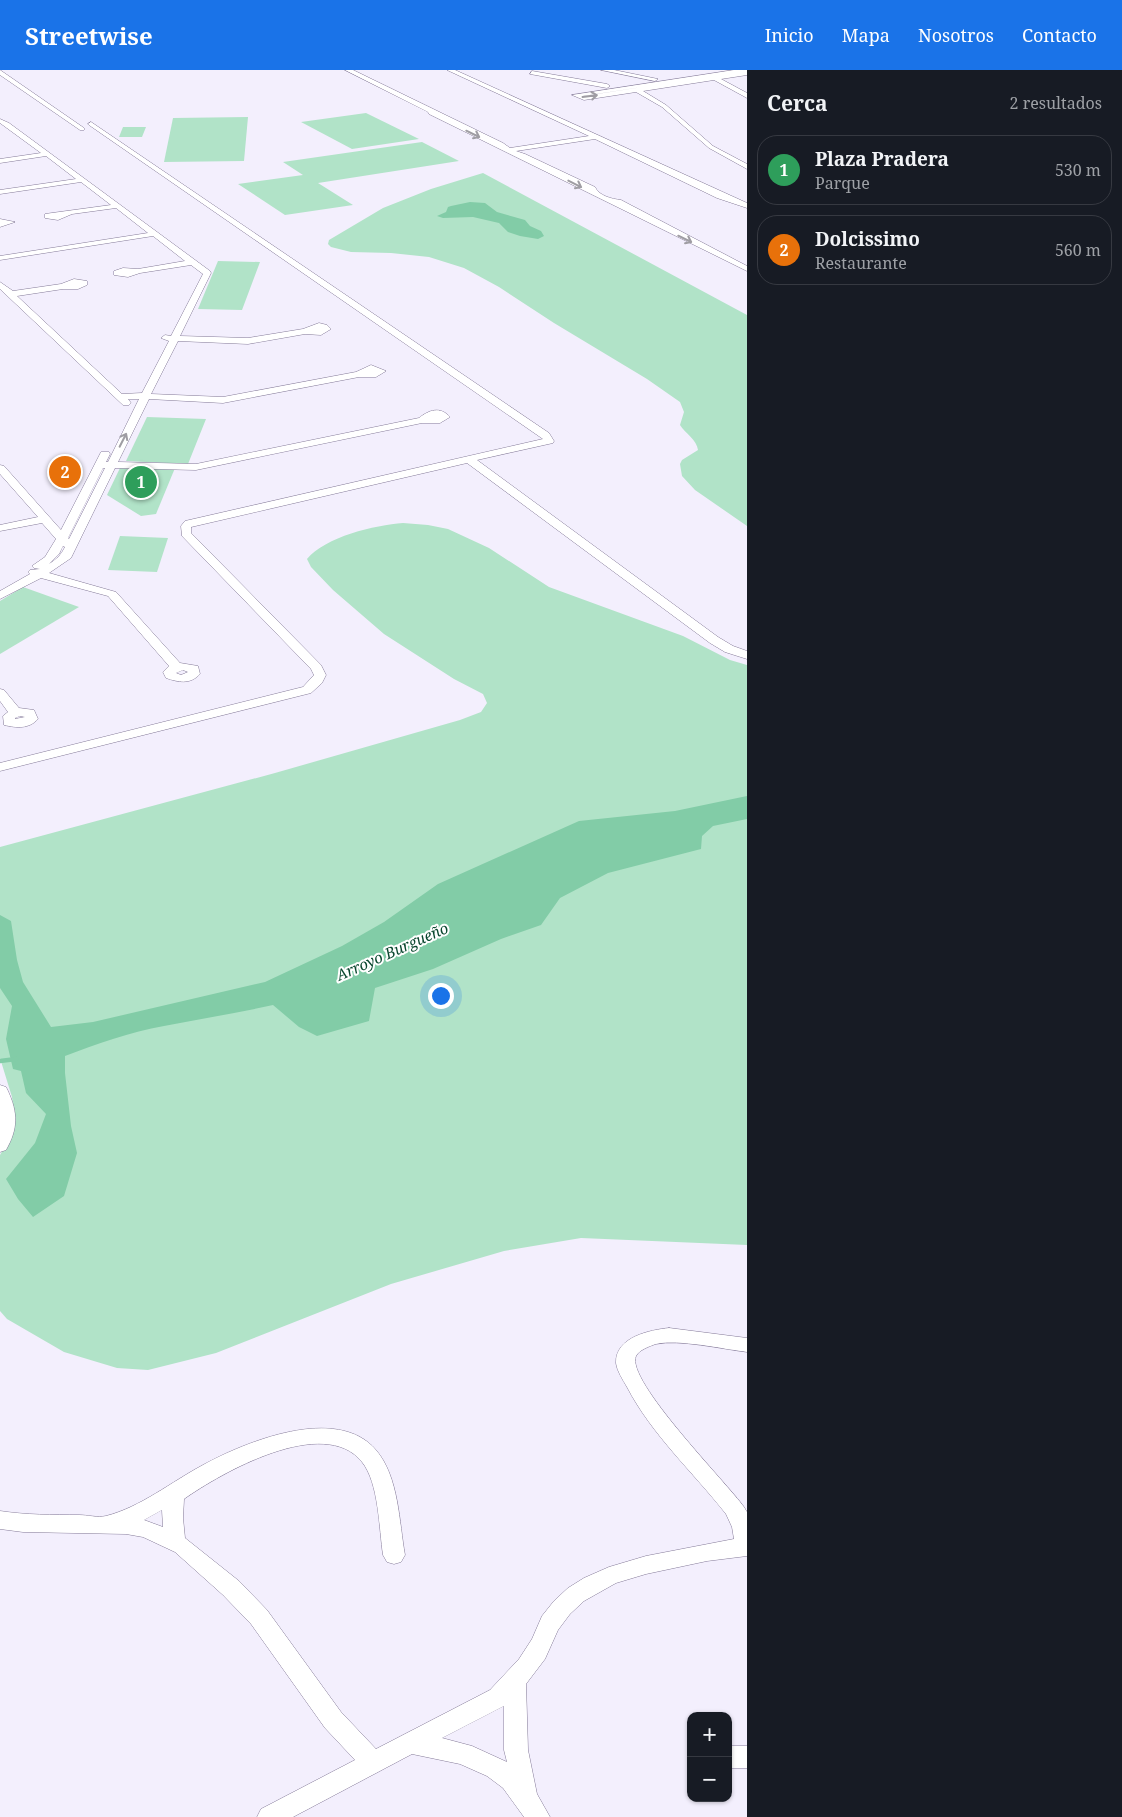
<!DOCTYPE html>
<html lang="es">
<meta charset="utf-8">
<style>
body{margin:0;font-family:"Noto Serif",serif;background:#242831;color:#f1f3f6}
.controls{position:absolute;right:15px;bottom:15px;display:grid;overflow:hidden;border-radius:10px;box-shadow:0 1px 4px #0004}
.controls button{width:45px;height:45px;display:grid;place-items:center;padding:0;border:0;border-bottom:1px solid #363941;background:#171b24;color:#f1f3f6;font:25px sans-serif}
.you{position:absolute;left:440px;top:925px;width:18px;height:18px;margin:-12px;border:4px solid #fff;border-radius:50%;background:#1a73e8;box-shadow:0 0 0 8px #1a73e833}
.badge{display:grid;place-items:center;width:32px;height:32px;border-radius:50%;background:#1a73e8;color:#fff;font-size:16px;font-weight:700}
.pin{position:absolute;translate:-50% -50%;border:2px solid #fff;box-shadow:0 1px 5px #0006}
.list{margin:0;padding:0;list-style:none}
h2{display:flex;justify-content:space-between;align-items:center;height:65px;margin:0;padding:0 20px;font-size:21px}
h2 small{font-size:16px;font-weight:400;color:#9ea1a6}
.list li{display:grid;grid-template-columns:32px 1fr auto;gap:15px;align-items:center;box-sizing:border-box;height:70px;margin:0 10px 10px;padding:0 10px;border:1px solid #363941;border-radius:20px}
.list b{display:block;font-size:19px;white-space:nowrap}
.list p{margin:0;font-size:16px;white-space:nowrap;color:#9ea1a6}
.list em{font-size:16px;font-style:normal;color:#9ea1a6}
.map{position:relative;flex:none;width:747px;height:1747px;overflow:hidden}
header{display:flex;align-items:center;gap:30px;box-sizing:border-box;height:70px;padding:0 25px;background:#1a73e8;color:#fff}
header strong{font-size:24px}
nav{display:flex;gap:28px;margin-inline-start:auto;font-size:18px}
main{display:flex}
aside{flex:1;background:#171b24}
.map>svg:first-child{display:block}
</style>
<header>
<strong>Streetwise</strong>
<nav><a>Inicio</a><a>Mapa</a><a>Nosotros</a><a>Contacto</a></nav>
</header>
<main>
<div class="map">
<svg width="747" height="1747" viewBox="0 0 747 1747">
<rect width="100%" height="100%" fill="#f3effd"/>
<g fill="#b1e3c8">
<path d="M366,43l53,26 -67,10 -51,-27z"/>
<path d="M248,47l-4,44 -80,1 9,-44z"/>
<path d="M123,57h23l-4,10h-23z"/>
<path d="M422,72l37,19 -141,22 35,22 -68,10 -47,-31 65,-9 -20,-13z"/>
<path d="M483,103l264,142v211l-52,-36 -13,-14 -2,-12 2,-4 16,-10c-1,-10 -13,-17 -18,-25l4,-13 -4,-10 -33,-23 -93,-56 -55,-36 -35,-19 -35,-11 -38,-4 -40,-1 -20,-5 -3,-3 1,-4 54,-32 48,-19z"/>
<path d="M218,191l42,1 -18,48 -44,-1z"/>
<path d="M147,347l59,2 -18,45 -62,-3z"/>
<path d="M120,398h55l-19,46 -15,2 -34,-21z"/>
<path d="M403,453l25,2 20,4 41,19 60,39 134,49 47,24 17,5v580l-166,-7 -77,13 -113,33 -175,69 -68,17 -31,-2 -53,-16 -57,-33 -7,-8v-156l15,-28 -3,-30 -12,-39v-211l275,-74 185,-53 21,-8 6,-9 -4,-9 -29,-15 -70,-45 -51,-44 -22,-23 -4,-8c18,-22 68,-34 96,-36z"/>
<path d="M120,466l48,2 -11,34 -49,-2z"/>
<path d="M23,517l56,20 -79,47v-53z"/>
</g>
<g fill="#82cca7">
<path d="M470,132l15,1 12,9 28,8 5,6 11,5 3,5 -6,3 -18,-3 -12,-4 -9,-9 -26,-6 -30,1 -6,-2 9,-4 2,-5 3,-1z"/>
<path d="M747,726v23l-34,7 -11,10 -1,13 -93,24 -48,25 -19,27 -40,14 -68,30 -58,19 -6,33 -52,15 -18,-9 -26,-22c-36,8 -73,14 -109,21 -34,6 -67,18 -99,30v17l6,53 6,27 -13,43 -31,21 -15,-18 -12,-20 29,-36 11,-29 -20,-21 -5,-22 -8,-2 -7,-30 6,-33 -12,-18v-73l11,6 6,39 6,22 28,45 42,-5 172,-40 77,-36 42,-24 54,-38 141,-63 96,-10z"/>
</g>
<g fill="none" stroke-linecap="round" stroke-linejoin="round">
<path stroke="#82cca7" stroke-width="4.5" d="M0,991l16,-2"/>
<defs>
<g id="minor">
<path d="M0,0l84,58v2h-4l-80,-55z"/>
<path d="M345,0h8l150,73 7,5 79,-12 -142,-66h8l292,133v5l-30,-10 -122,-59 -79,12 9,3 70,33c4,9 17,12 26,13l126,66v5l-318,-157 -1,-2z"/>
<path d="M601,0h13l44,9 -3,2z"/>
<path d="M734,0h13v5l-26,4 26,14v5l-33,-18 -71,11 23,14 47,41 34,18v5l-38,-21 -47,-41 -26,-15 -52,8 -12,-5zM649,16l-65,10h-1z"/>
<path d="M532,1l75,13 3,2 -3,2 -77,-14z"/>
<path d="M0,49l9,4 201,148 1,2 -31,63 68,2 55,-9 16,-6 8,2 4,4 -10,6 -16,-1 -57,10 -70,-3 -27,53 72,3 133,-25 15,-7 15,6 -10,6h-17l-136,26 -74,-4 -31,63 78,2 223,-46c10,-8 21,-12 31,-1l-10,6h-18l-226,47 -81,-2 -44,90 -22,15 67,19 64,71 18,3 2,8c-10,11 -22,8 -34,4l-3,-6 6,-6 -61,-70 -67,-18 -41,21v-8l30,-17 -2,-2 2,-2 10,-1 -6,-1 -2,-2 13,-9 11,-18 -14,-16 -42,8v-6l38,-8 -38,-43v-9l4,1 57,64 39,-76 1,-2h8l1,2 -4,8h2l31,-63h-11l3,4 -2,2h-6l-123,-116v-7l13,9 48,-7 13,-5 13,2v4l-9,4h-15l-46,7 105,98 20,-1 27,-52 -8,-3 4,-3 6,1 32,-62 -12,-9 -51,8 -12,4 -14,-2v-4l9,-3 15,1 47,-8 -32,-25 -153,24v-4l148,-23 -32,-25 -44,6 -14,6 -13,-2v-4l7,-1 59,-8 -30,-23 -81,12v-4l76,-11 -30,-23 -46,7v-4l41,-6 -41,-30zM103,398h2l-36,71 -1,-1zM63,476l2,1c-4,8 -8,12 -16,17l10,-10zM183,600l5,2 -7,3 -5,-2z"/>
<path d="M91,52l458,311 5,8 -1,2 -76,17 241,177 15,9 14,5v8l-22,-7 -15,-9 -243,-180 -276,64v6l130,132 5,10 -4,8 -11,10 -311,78v-8l303,-76 11,-12 -3,-6 -129,-133 -1,-10 4,-5 358,-82 -454,-314 -1,-1z"/>
<path d="M0,149l15,3 -15,5z"/>
<path d="M0,619l4,1 15,18 15,2 4,9c-9,10 -21,9 -34,6l-1,-9 5,-4 -8,-11zM20,646l5,1 -10,2v-1z"/>
<path d="M0,1015l6,2 2,4c10,22 10,38 -2,59l-6,2z"/>
<path d="M669,1258l78,10v14c-25,-3 -68,-13 -91,-8 -6,2 -17,6 -20,12 -11,24 92,128 108,151l3,5v44l-40,5 -61,13 -30,9 -32,18 -14,13 -12,16 -13,29 -19,25 2,66 9,44 13,23h-26l-21,-29 -16,-12 -27,-12 -48,-10 -119,63h-36l4,-8 94,-49 -30,-32 -74,-104 -28,-29 -48,-43 -32,-15 -17,-3 -103,-2 -23,-3v-18c26,4 53,4 79,4 8,0 19,3 27,1 35,-9 65,-34 97,-51 42,-23 134,-61 173,-15 23,27 23,72 29,105l-4,7 -7,2 -7,-2 -4,-7c-4,-26 -4,-72 -21,-93 -38,-48 -141,11 -178,37l-1,19 2,20 54,43 28,29 74,102 35,37 114,-59 29,-31 13,-20 10,-23 12,-15 14,-13 16,-10 25,-11 37,-11 88,-17 -2,-12 -6,-13c-33,-42 -74,-79 -99,-127 -4,-7 -10,-16 -11,-24 -1,-26 34,-33 53,-35zM162,1440l1,17 -19,-7zM504,1636v44l3,12 -35,-16 -30,-8z"/>
<rect x="728" y="1676" width="19" height="22"/>
</g>
</defs>
<use href="#minor" stroke="#847a98" stroke-width="1"/>
<use href="#minor" fill="#fff" fill-rule="evenodd"/>
</g>
<defs><path id="oneway-shaft" d="M-6 0H5M1.5-3L5.5 0L1.5 3" fill="none" stroke-width="1.6" stroke-linecap="round" stroke-linejoin="round" transform="scale(1.25)"/></defs>
<g stroke="#9f9da3">
<use href="#oneway-shaft" transform="translate(590 26) rotate(-7)"/>
<use href="#oneway-shaft" transform="translate(473 64) rotate(26)"/>
<use href="#oneway-shaft" transform="translate(575 114) rotate(27)"/>
<use href="#oneway-shaft" transform="translate(685 169) rotate(26)"/>
<use href="#oneway-shaft" transform="translate(123 370) rotate(-63)"/>
</g>
<g text-anchor="middle" dominant-baseline="central" stroke-width="4" stroke-linejoin="round" paint-order="stroke">
<g font-size="15" font-style="italic" fill="#09472e" stroke="#fff">
<text transform="translate(392 881) rotate(-24)">Arroyo Burgueño</text>
</g>
</g>
</svg>
<div class="controls">
<button>+</button>
<button>−</button>
</div>
<div class="you"></div>
<div class="pin badge" style="left:141px;top:412px;background:#2e9e5b">1</div>
<div class="pin badge" style="left:65px;top:402px;background:#e8710a">2</div>
</div>
<aside>
<h2>Cerca<small>2 resultados</small></h2>
<ul class="list">
<li><span class="badge" style="background:#2e9e5b">1</span><div><b>Plaza Pradera</b><p>Parque</p></div><em>530 m</em></li>
<li><span class="badge" style="background:#e8710a">2</span><div><b>Dolcissimo</b><p>Restaurante</p></div><em>560 m</em></li>
</ul>
</aside>
</main>
